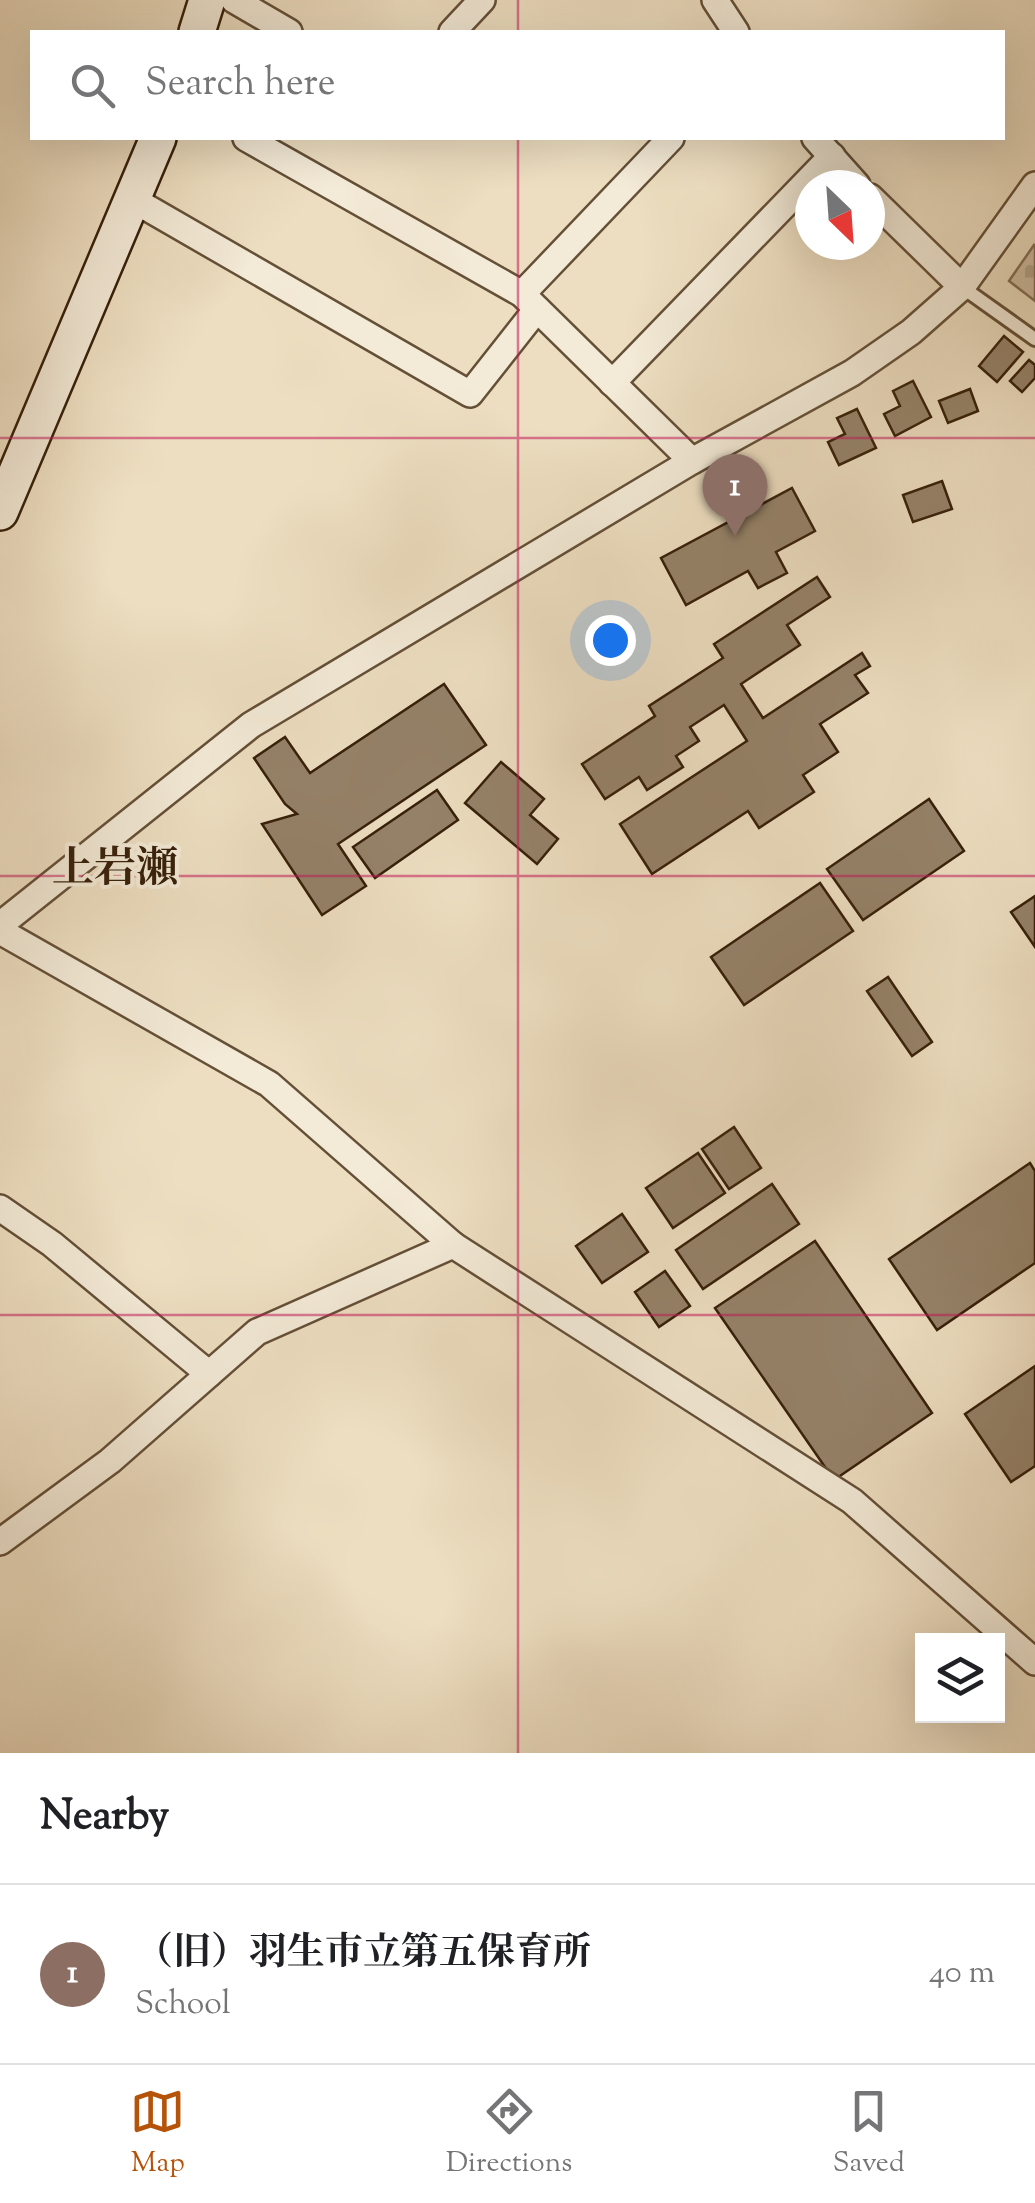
<!DOCTYPE html>
<meta charset="utf-8">
<style>
body{margin:0;font-family:"Sorts Mill Goudy","Noto Serif JP",serif;background:#f2f2f2;color:#202124}
.controls{position:absolute;right:30px;bottom:30px;display:grid;overflow:hidden;border-radius:0px;box-shadow:0 10px 40px #0002}
.controls button{width:90px;height:90px;display:grid;place-items:center;padding:0;border:0;border-bottom:2px solid #e0e0e0;background:#fff;color:#202124;font:50px sans-serif}
.compass{position:absolute;left:795px;top:170px;width:90px;height:90px;border-radius:50%;background:#fff;box-shadow:0 10px 40px #0002;rotate:155deg}
.you{position:absolute;left:610px;top:640px;width:35px;height:35px;margin:-25px;border:8px solid #fff;border-radius:50%;background:#1a73e8;box-shadow:0 0 0 15px #1a73e833}
.badge{display:grid;place-items:center;width:65px;height:65px;border-radius:50%;background:#b45309;color:#fff;font-size:32px;font-weight:700}
.pin{position:absolute;translate:-50% -82px;filter:drop-shadow(0 2px 5px #0008)}
.pin::after{content:'';position:absolute;top:52px;width:35px;height:30px;background:inherit;clip-path:polygon(0 0,100% 0,50% 100%)}
.list{margin:0;padding:0;list-style:none}
h2{display:flex;justify-content:space-between;align-items:center;height:130px;margin:0;padding:0 40px;font-size:42px}
h2 small{font-size:32px;font-weight:400;color:#757577}
.list li{display:grid;grid-template-columns:65px 1fr auto;gap:30px;align-items:center;box-sizing:border-box;height:180px;padding:0 40px;border-top:2px solid #e0e0e0}
.list b{display:block;font-size:38px;white-space:nowrap}
.list p{margin:0;font-size:32px;white-space:nowrap;color:#757577}
.list em{font-size:32px;font-style:normal;color:#757577}
.icon{flex:none;width:55px;height:55px;fill:none;stroke:currentColor;stroke-width:2;stroke-linecap:round;stroke-linejoin:round}
.map{position:relative;flex:none;width:1035px;height:1753px;overflow:hidden}
.search{position:absolute;background:#fff;box-shadow:0 10px 40px #0002;left:30px;right:30px;top:30px;height:110px;display:flex;align-items:center;gap:25px;box-sizing:border-box;padding:0 35px;border-radius:0px;color:#757577;font-size:38px}
.sheet{height:310px;background:#fff}
nav{display:flex;justify-content:space-around;align-items:center;box-sizing:border-box;height:140px;border-top:2px solid #e0e0e0;background:#fff;font-size:28px;color:#757577}
nav a{display:grid;justify-items:center;gap:5px}
nav .on{color:#b45309}
.map>svg:first-child{display:block}
</style>
<div class="map">
<svg width="1035" height="1753" viewBox="0 0 1035 1753">
<defs>
<pattern id="cemetery-stones" width="16" height="16" patternUnits="userSpaceOnUse" patternTransform="scale(2.5)"><rect width="16" height="16" fill="#cebea2"/><path d="M2 7V4a2 2 0 0 1 4 0v3zM10 15v-3a2 2 0 0 1 4 0v3z" fill="#b2a38a"/></pattern>
</defs>
<rect width="100%" height="100%" fill="#eddec1"/>
<filter id="stains"><feTurbulence type="fractalNoise" baseFrequency=".002" numOctaves="4"/><feColorMatrix values="0 0 0 0 .2 0 0 0 0 .09 0 0 0 0 .02 0 0 0 .5 -.17"/></filter>
<radialGradient id="worn" r=".72"><stop offset=".6" stop-color="#630" stop-opacity="0"/><stop offset="1" stop-color="#630" stop-opacity=".3"/></radialGradient>
<path fill="url(#cemetery-stones)" stroke="#826e56" stroke-width="2.5" d="M1034,245l1,1v55l-26,-20z"/>
<g fill="#958269" stroke="#361f09" stroke-width="2.5">
<path d="M1004,336l19,16 -26,30 -18,-16z"/>
<path d="M1029,360l6,5v13l-13,14 -12,-11z"/>
<path d="M913,381l18,36 -36,19 -11,-22 16,-8 -7,-15z"/>
<path d="M970,389l8,22 -30,12 -9,-22z"/>
<path d="M857,409l19,39 -37,17 -11,-23 17,-8 -8,-16z"/>
<path d="M942,481l10,28 -39,13 -10,-27z"/>
<path d="M792,488l23,43 -39,21 11,21 -29,15 -10,-17 -62,34 -25,-47z"/>
<path d="M817,577l13,20 -43,28 13,20 -59,39 22,34 99,-65 8,13 -15,9 13,18 -48,31 18,28 -35,23 11,17 -55,36 -11,-17 -96,63 -32,-50 127,-83 -23,-36 -34,22 9,14 -23,15 7,11 -36,23 -8,-13 -34,22 -23,-35 73,-48 -6,-10 74,-48 -9,-14z"/>
<path d="M444,684l42,61 -148,99 28,42 -44,29 -60,-91 35,-10 -12,-10 -31,-46 31,-21 25,36z"/>
<path d="M501,762l43,37 -14,16 28,24 -21,25 -72,-61z"/>
<path d="M437,790l21,30 -83,58 -22,-31z"/>
<path d="M929,799l35,52 -101,69 -36,-51z"/>
<path d="M820,883l33,48 -109,74 -33,-48z"/>
<path d="M1035,896v51l-24,-35z"/>
<path d="M888,977l44,65 -20,14 -45,-65z"/>
<path d="M734,1127l27,41 -32,21 -27,-40z"/>
<path d="M698,1153l27,40 -52,35 -27,-40z"/>
<path d="M1030,1163l5,8v92l-98,67 -48,-71z"/>
<path d="M772,1184l27,40 -96,65 -27,-39z"/>
<path d="M622,1214l26,38 -46,31 -26,-37z"/>
<path d="M815,1241l117,172 -98,67 -119,-172z"/>
<path d="M665,1271l25,35 -31,21 -24,-35z"/>
<path d="M1035,1366v100l-24,16 -46,-68z"/>
</g>
<g fill="none" stroke-linecap="round" stroke-linejoin="round">
<defs>
<path id="lane" d="M962,287l73,52"/>
<g id="street">
<path d="M234,0l55,32"/>
<path d="M715,0l21,32"/>
<path d="M452,32l30,-32"/>
<path d="M246,138l276,156 170,167"/>
<path d="M815,138l42,47"/>
<path d="M870,197l92,90"/>
<path d="M132,199l338,195 67,-85"/>
<path d="M522,294l149,-156"/>
<path d="M612,383l220,-227"/>
<path d="M0,925l251,-200 441,-264 160,-88 59,-41 51,-45 73,-102"/>
<path d="M0,931l269,153 184,161 399,256 183,161"/>
<path d="M0,1208l52,36 157,130"/>
<path d="M0,1542l110,-81 147,-129 196,-87"/>
</g>
<g id="secondary">
<path d="M197,32l10,-32"/>
<path d="M0,512l158,-374"/>
</g>
</defs>
<use href="#lane" stroke="#644f37" stroke-width="18"/>
<use href="#street" stroke="#644f37" stroke-width="30"/>
<use href="#secondary" stroke="#361f09" stroke-width="40"/>
<use href="#lane" stroke="#f3ead7" stroke-width="12"/>
<use href="#street" stroke="#f3ead7" stroke-width="25"/>
<use href="#secondary" stroke="#f3ead7" stroke-width="35"/>
</g>
<path fill="none" stroke="#c2185b" stroke-width="2.5" stroke-opacity="0.55" d="M518,0v32M518,138v1615M0,438h1035M0,876h1035M0,1315h1035"/>
<g text-anchor="middle" dominant-baseline="central" stroke-width="8" stroke-linejoin="round" paint-order="stroke">
<g font-size="42" font-weight="bold" fill="#361f09" stroke="#f3ead7">
<text x="115" y="871">上岩瀬</text>
</g>
</g>
<rect width="100%" height="100%" filter="url(#stains)"/>
<rect width="100%" height="100%" fill="url(#worn)"/>
</svg>
<div class="controls">
<button><svg class="icon" aria-label="layers" viewBox="0 0 24 24"><path d="M12 4l9 5-9 5-9-5zM3 14l9 5 9-5"/></svg></button>
</div>
<svg class="compass" viewBox="-18 -18 36 36"><path d="M0-13l5 13h-10z" fill="#e53935"/><path d="M0 13l5-13h-10z" fill="#757577"/></svg>
<div class="you"></div>
<div class="pin badge" style="left:735px;top:536px;background:#8d6e63">1</div>
<div class="search"><svg class="icon" aria-label="search" viewBox="0 0 24 24"><circle cx="10" cy="10" r="6"/><path d="M15 15l6 6"/></svg>Search here</div>
</div>
<section class="sheet">
<h2>Nearby<small></small></h2>
<ul class="list">
<li><span class="badge" style="background:#8d6e63">1</span><div><b>（旧）羽生市立第五保育所</b><p>School</p></div><em>40 m</em></li>
</ul>
</section>
<nav>
<a class="on"><svg class="icon" aria-label="map" viewBox="0 0 24 24"><path d="M3 6l6-2 6 2 6-2v14l-6 2-6-2-6 2zM9 4v14M15 6v14"/></svg>Map</a>
<a><svg class="icon" aria-label="directions" viewBox="0 0 24 24"><path d="M12 3l9 9-9 9-9-9zM9 14v-3h6M13 9l2 2-2 2"/></svg>Directions</a>
<a><svg class="icon" aria-label="saved" viewBox="0 0 24 24"><path d="M7 4h10v16l-5-4-5 4z"/></svg>Saved</a>
</nav>
